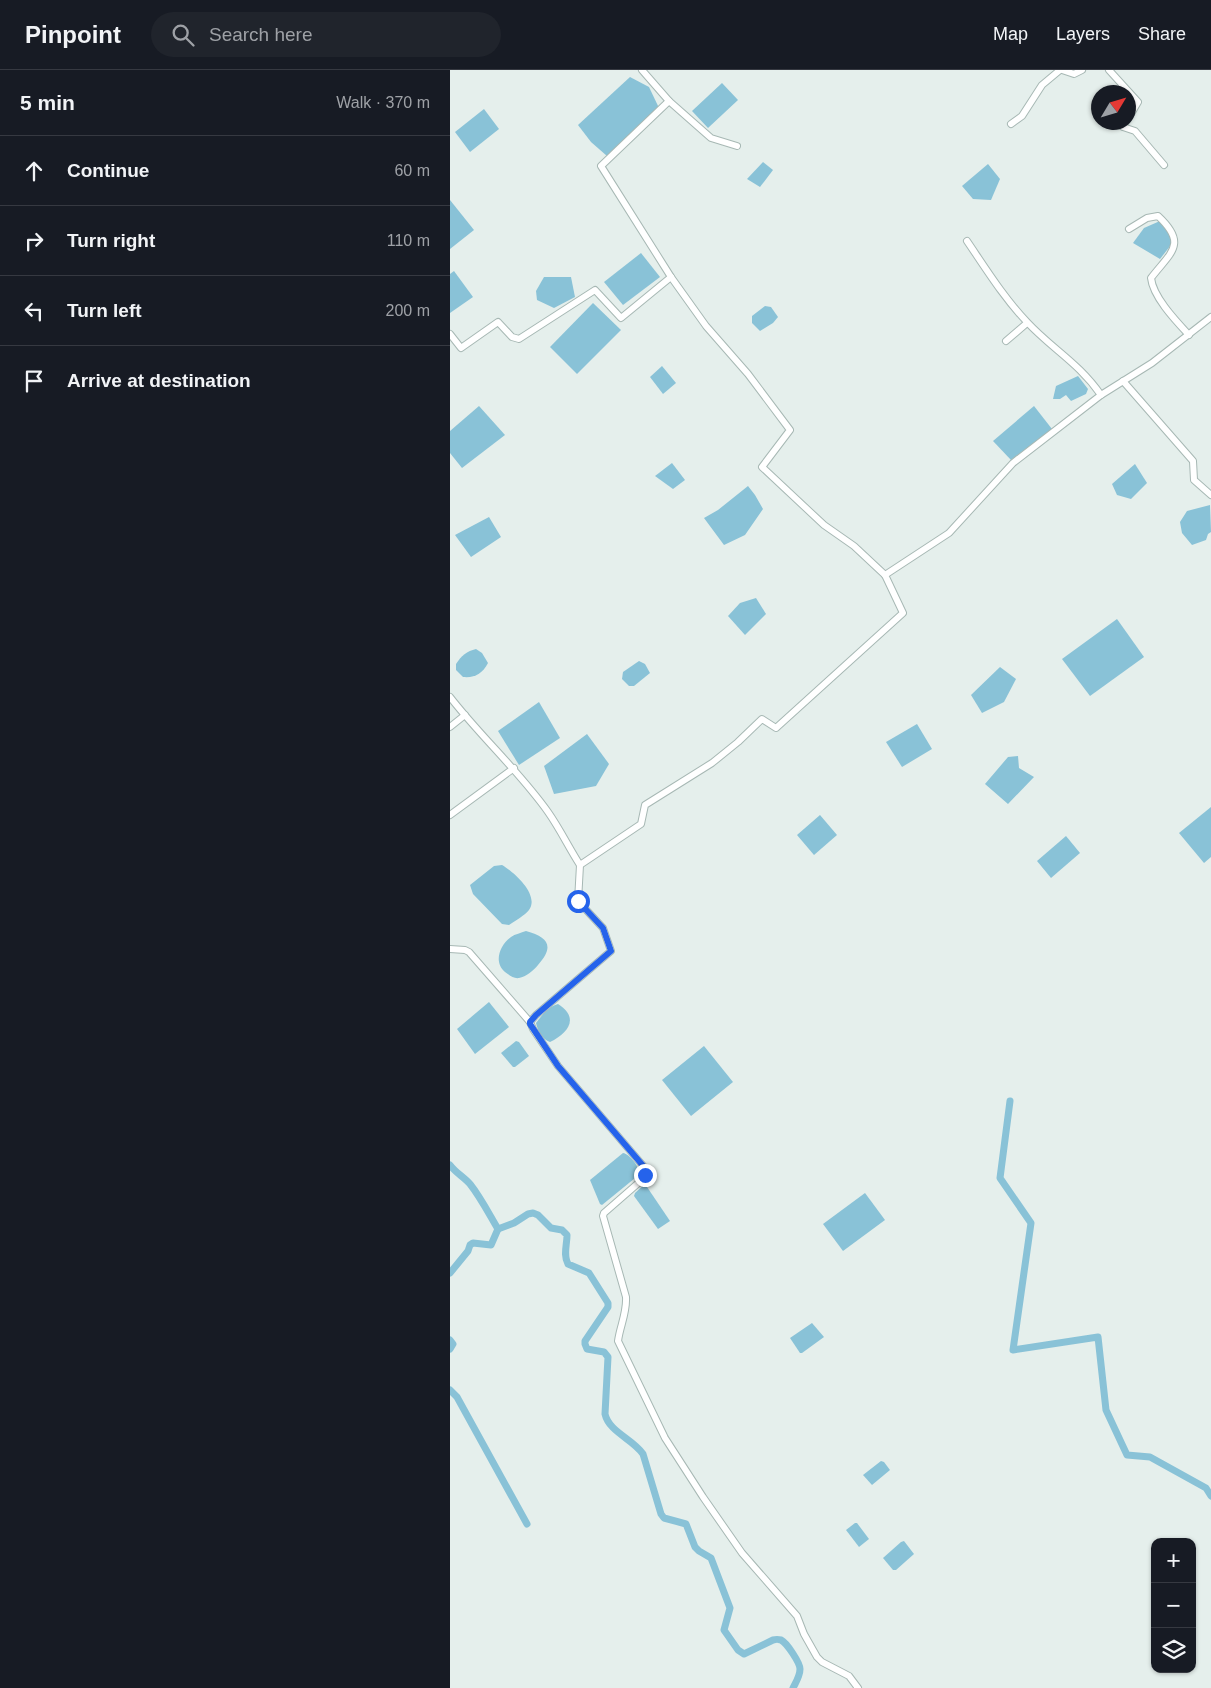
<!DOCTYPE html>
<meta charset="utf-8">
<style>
body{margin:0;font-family:Helvetica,sans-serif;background:#20242c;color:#f1f3f6}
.controls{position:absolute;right:15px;bottom:15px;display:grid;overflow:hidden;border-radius:10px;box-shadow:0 1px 4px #0004}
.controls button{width:45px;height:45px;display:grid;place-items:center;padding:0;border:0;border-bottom:1px solid #363941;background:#171b24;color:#f1f3f6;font:25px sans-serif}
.compass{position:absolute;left:641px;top:15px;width:45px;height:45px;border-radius:50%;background:#171b24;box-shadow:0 1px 4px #0004;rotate:52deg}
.stop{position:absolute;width:15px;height:15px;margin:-11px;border:4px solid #2563eb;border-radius:50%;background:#fff}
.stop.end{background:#2563eb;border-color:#fff;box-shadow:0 1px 5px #0008}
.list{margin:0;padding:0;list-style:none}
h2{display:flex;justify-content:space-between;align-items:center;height:65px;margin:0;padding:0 20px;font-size:21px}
h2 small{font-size:16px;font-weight:400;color:#9ea1a6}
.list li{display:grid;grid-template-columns:32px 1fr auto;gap:15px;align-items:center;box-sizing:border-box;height:70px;padding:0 20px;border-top:1px solid #363941}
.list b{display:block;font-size:19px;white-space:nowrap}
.list em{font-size:16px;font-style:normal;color:#9ea1a6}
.icon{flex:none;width:28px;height:28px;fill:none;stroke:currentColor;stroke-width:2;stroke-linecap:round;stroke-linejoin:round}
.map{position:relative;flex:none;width:761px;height:1618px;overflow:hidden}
header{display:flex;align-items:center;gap:30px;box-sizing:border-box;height:70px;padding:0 25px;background:#171b24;border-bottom:1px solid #363941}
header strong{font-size:24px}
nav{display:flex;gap:28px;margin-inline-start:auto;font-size:18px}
.search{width:350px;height:45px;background:#20242c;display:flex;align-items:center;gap:12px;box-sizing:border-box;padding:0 18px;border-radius:28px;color:#9ea1a6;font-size:19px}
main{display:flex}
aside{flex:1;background:#171b24}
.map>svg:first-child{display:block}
</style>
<header>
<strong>Pinpoint</strong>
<div class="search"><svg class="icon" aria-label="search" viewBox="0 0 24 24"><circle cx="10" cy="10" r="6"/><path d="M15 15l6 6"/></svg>Search here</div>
<nav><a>Map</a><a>Layers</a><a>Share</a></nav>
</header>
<main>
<aside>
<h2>5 min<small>Walk · 370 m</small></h2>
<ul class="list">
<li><svg class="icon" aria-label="ahead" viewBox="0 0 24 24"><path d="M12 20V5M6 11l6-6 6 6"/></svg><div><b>Continue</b></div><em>60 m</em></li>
<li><svg class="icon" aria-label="right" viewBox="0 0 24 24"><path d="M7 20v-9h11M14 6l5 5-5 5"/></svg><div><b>Turn right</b></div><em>110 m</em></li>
<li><svg class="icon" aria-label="left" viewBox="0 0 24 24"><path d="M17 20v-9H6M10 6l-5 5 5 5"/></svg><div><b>Turn left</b></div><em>200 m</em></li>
<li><svg class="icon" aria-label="arrive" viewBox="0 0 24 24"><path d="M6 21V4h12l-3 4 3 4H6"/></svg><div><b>Arrive at destination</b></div></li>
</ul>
</aside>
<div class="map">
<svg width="761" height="1618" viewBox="0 0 761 1618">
<rect width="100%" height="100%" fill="#e5efec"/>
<g fill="#89c2d7">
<path d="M180,7l19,10 10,21 -52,48 -16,-14 -13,-17z"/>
<path d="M272,13l16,17 -30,28 -16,-17z"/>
<path d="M34,39l15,20 -29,23 -15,-20z"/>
<path d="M313,92l10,8 -13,17 -13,-8z"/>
<path d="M538,94l12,15 -9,21 -18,-1 -11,-13z"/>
<path d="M0,130l24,30 -24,19z"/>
<path d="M710,151l14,20 -14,18 -27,-16 11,-15z"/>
<path d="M191,183l19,24 -37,28 -19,-23z"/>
<path d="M4,201l19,26 -23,16v-39z"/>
<path d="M94,207h27l4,20 -21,11 -17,-8 -1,-9z"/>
<path d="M143,233l28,27 -44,44 -27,-27z"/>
<path d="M315,236l6,1 7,10 -5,6 -13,8 -8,-8v-7z"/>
<path d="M212,296l14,17 -13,11 -13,-17z"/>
<path d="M628,306l10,13 -2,5 -15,7 -5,-6 -6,4h-7l3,-13z"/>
<path d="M29,336l26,29 -43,33 -12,-15v-22z"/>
<path d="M584,336l18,23 -41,31 -18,-19z"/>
<path d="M222,393l13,17 -12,9 -18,-13z"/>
<path d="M685,394l12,19 -16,16 -14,-4 -5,-11z"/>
<path d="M298,416l7,9 8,14 -18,26 -21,10 -20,-27 14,-8z"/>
<path d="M760,435l1,27 -3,2 -2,6 -14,5 -10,-12 -2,-11 7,-11z"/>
<path d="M39,447l12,20 -30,20 -16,-22z"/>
<path d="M306,528l10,16 -21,21 -17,-19 12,-13z"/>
<path d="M667,549l27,38 -54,39 -28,-37z"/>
<path d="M26,579l6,4 6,10c-6,11 -13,15 -25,14l-7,-7v-6c5,-8 11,-13 20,-15z"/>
<path d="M189,591l6,3 5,9 -16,13h-5l-7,-7 1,-7z"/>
<path d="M550,597l16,12 -12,23 -22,11 -11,-18z"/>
<path d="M89,632l21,36 -41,27 -21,-34z"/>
<path d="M467,654l15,25 -30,18 -16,-25z"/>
<path d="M137,664l22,30 -13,22 -42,8 -10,-28z"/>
<path d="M568,686l1,12 15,9 -26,27 -23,-20 23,-27z"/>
<path d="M761,737v50l-7,6 -25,-30z"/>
<path d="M370,745l17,20 -23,20 -17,-20z"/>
<path d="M616,766l14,17 -29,25 -14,-17z"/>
<path d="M52,795c12,7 38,30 27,45 -5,6 -13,10 -20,15l-7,-1 -29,-30 -3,-9 24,-19z"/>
<path d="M76,861c22,6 29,15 12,34 -4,5 -12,12 -19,13 -5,1 -10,-3 -14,-6 -12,-10 -5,-27 6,-35 4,-3 10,-4 15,-6z"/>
<path d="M39,932l20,25 -34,27 -18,-25z"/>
<path d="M108,934c22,14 10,29 -8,38 -8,-3 -12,-10 -14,-19 6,-8 12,-16 22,-19z"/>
<path d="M66,971l3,1 10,14 -14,11h-2l-12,-14z"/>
<path d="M254,976l29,36 -42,34 -29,-36z"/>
<path d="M173,1083c7,1 16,14 17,21l-38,31 -2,-1 -10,-24z"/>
<path d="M195,1114l25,37 -12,8 -24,-33 1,-3z"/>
<path d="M415,1123l20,27 -42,31 -20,-27z"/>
<path d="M362,1253l12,14 -22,16h-2l-10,-15z"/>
<path d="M431,1391l3,1 6,8 -18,15 -9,-10z"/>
<path d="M405,1453h2l12,16 -10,8 -13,-17z"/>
<path d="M454,1471l10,13 -18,16h-3l-10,-12 18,-16z"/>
</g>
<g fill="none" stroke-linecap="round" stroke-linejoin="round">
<g stroke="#89c2d7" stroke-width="7">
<path d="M560,1031l-10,77 31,45 -18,127 85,-13 8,73 21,45 23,2 56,31 5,8"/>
<path d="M0,1095c6,8 14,12 20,19 11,14 19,30 28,45l16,-6 14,-9 5,-1 5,2 13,13 11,2 5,5c0,10 -4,20 1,29l21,9 19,30v4l-23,34v3l2,5 17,3 4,5 -3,57c4,18 28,25 38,40l18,60 3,4 22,6 9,23 4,4 12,7 19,50 -6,22 14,20 6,4 29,-14c4,-1 4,-1 8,0 6,3 19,23 19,29 0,7 -4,13 -7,19"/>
<path d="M0,1203l18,-22 2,-6 3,-2 18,2 7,-16"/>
<path d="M0,1270l3,4 -3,5"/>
<path d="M0,1320l7,7 70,127"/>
</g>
<defs>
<g id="street">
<path d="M192,0l27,31 -68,65 70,111 35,49 42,48 42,56 -28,37 62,58 30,21 31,29"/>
<path d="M612,0l12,4 8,-4"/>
<path d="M659,0l29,32 -10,17"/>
<path d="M219,31l42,37 26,8"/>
<path d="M676,52l-3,5 12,4 29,34"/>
<path d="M561,54l11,-8 20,-31 18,-15"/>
<path d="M679,159l18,-11 11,-2c30,28 13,36 -7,62 2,19 25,43 38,57"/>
<path d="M517,171c19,28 37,57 60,81 25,27 52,41 74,73"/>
<path d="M0,264l11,14 37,-26 14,15 7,2 76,-49 26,28 50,-41"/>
<path d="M556,271l21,-18"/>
<path d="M673,311l70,80 1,19 17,15"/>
<path d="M0,627c31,40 69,74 98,115 12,17 21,36 32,53"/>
<path d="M0,657l15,-12"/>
<path d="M0,745l64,-47"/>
<path d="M0,879l15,1 4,2 61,70"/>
<path d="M408,1618l-9,-12 -27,-14 -5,-5 -13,-23 -7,-18 -55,-63 -39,-56 -38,-59 -47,-97c2,-15 9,-28 8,-44l-23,-81 1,-3 39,-34 3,-7 -1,-4 -87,-102 -25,-37 -3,-7 6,-7 75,-64 -8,-23 -25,-27 2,-36 61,-41 4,-19 67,-42 26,-21 24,-23 14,9 127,-115 -18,-38 64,-42 64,-70 88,-68 51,-32 59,-46"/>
</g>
</defs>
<use href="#street" stroke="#a7b8b4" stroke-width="8"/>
<use href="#street" stroke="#fff" stroke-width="6"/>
</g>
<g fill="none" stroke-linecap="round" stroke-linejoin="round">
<path stroke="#2563eb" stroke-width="6" d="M128,831l25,27 8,23 -75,64 -6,7v2l28,42 87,102v7"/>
</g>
</svg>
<div class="controls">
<button>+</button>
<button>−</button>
<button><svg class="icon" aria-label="layers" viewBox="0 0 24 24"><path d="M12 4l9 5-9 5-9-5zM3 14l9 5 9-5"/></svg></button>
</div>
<svg class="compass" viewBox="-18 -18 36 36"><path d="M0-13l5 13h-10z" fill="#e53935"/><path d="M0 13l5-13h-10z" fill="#9ea1a6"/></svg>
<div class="stop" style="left:128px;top:831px"></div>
<div class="stop end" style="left:195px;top:1105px"></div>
</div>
</main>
